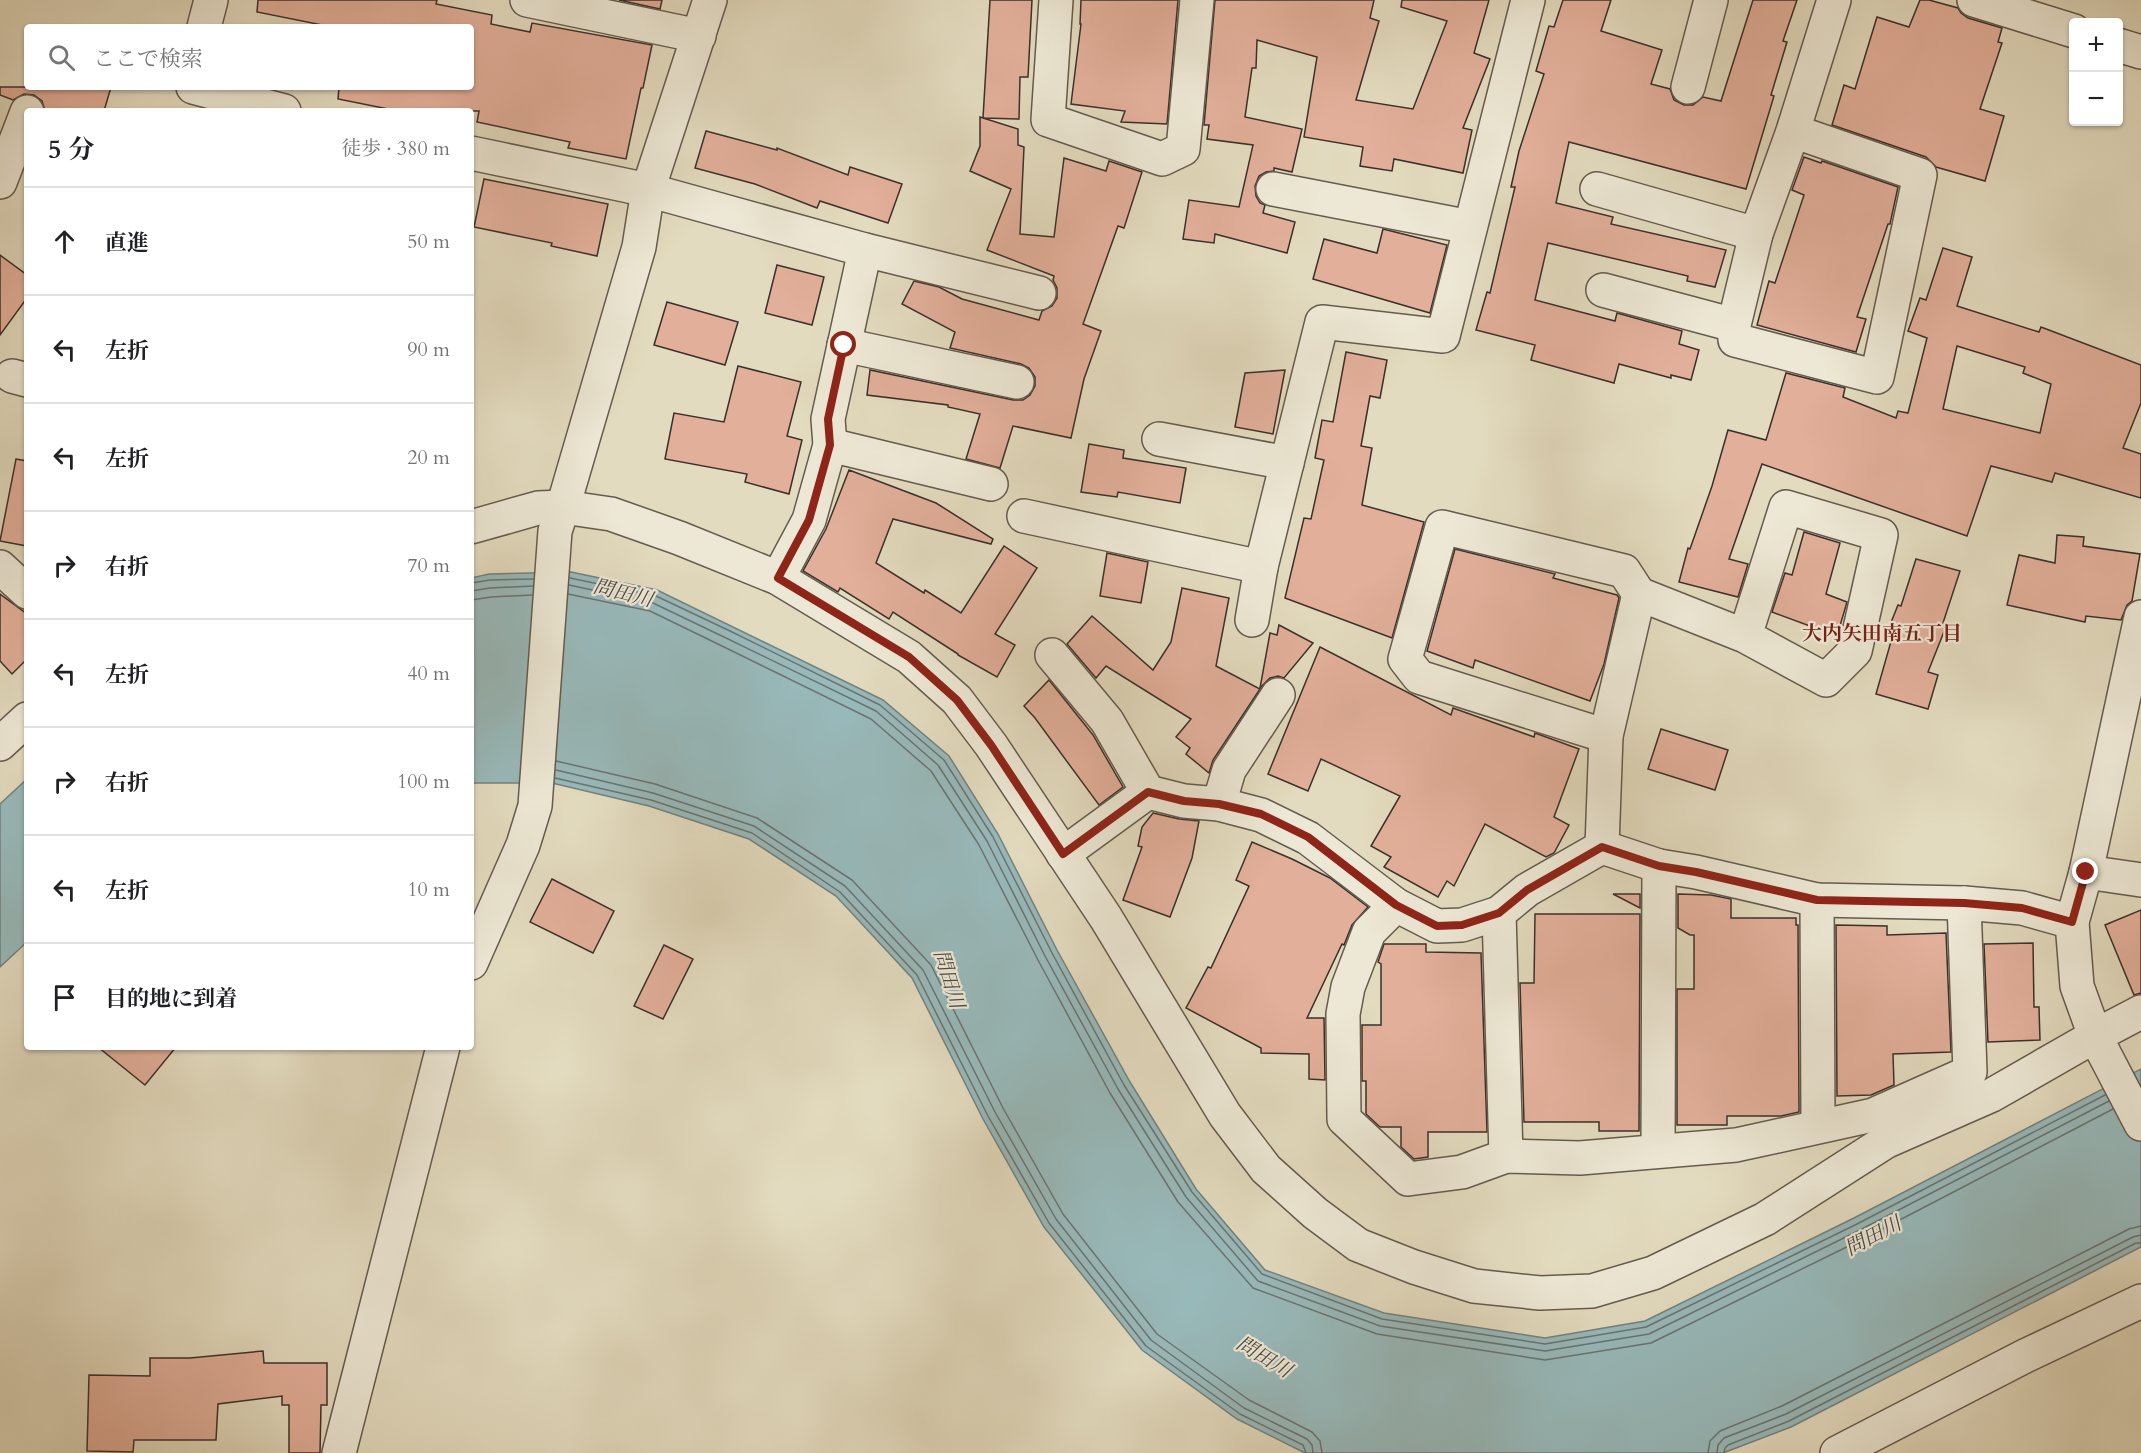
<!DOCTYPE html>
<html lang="ja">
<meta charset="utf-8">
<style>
body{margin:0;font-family:Cardo,"Noto Serif JP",serif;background:#f2f2f2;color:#202124}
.controls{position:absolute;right:18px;top:18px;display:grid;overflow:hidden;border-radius:6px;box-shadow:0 2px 4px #0004}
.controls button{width:54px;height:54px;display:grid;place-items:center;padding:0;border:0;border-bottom:2px solid #e0e0e0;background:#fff;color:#202124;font:30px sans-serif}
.stop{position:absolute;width:18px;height:18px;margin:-14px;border:4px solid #8f2418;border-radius:50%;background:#fff}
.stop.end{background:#8f2418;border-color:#fff;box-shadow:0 2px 6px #0008}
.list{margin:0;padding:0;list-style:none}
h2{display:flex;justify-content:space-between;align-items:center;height:78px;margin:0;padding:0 24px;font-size:26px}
h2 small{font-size:20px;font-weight:400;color:#757577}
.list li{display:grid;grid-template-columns:39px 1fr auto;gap:18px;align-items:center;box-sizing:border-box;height:108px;padding:0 24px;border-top:2px solid #e0e0e0}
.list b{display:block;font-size:22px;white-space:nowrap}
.list em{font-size:20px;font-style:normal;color:#757577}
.icon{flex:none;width:33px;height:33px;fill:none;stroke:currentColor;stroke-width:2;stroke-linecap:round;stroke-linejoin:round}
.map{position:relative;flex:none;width:2141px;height:1453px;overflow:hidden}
.search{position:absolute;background:#fff;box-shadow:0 2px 4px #0004;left:24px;top:24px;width:450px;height:66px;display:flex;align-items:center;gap:15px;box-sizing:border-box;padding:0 21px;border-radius:6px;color:#757577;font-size:22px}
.panel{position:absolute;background:#fff;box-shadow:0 2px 4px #0004;left:24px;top:108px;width:450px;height:942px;border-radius:6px}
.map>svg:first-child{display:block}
</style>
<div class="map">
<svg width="2141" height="1453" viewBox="0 0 2141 1453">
<rect width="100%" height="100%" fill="#e3dbbf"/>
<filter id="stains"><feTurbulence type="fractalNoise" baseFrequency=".00333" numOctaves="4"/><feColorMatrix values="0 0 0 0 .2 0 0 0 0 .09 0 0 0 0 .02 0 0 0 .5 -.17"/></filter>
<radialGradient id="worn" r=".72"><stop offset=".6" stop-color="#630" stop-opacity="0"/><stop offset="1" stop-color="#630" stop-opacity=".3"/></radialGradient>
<g fill="#98b9ba" stroke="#738280" stroke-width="1.5">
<path d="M571,572l86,18 226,110 66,56 49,78 59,116 73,132 66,107 69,81 119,43 161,25 100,-17 209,-103 287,-149v178l-350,180 -68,26h-418l-68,-34 -95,-69 -98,-123 -61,-108 -71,-141 -76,-82 -87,-57 -100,-33 -97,-23h-81v-205l18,-4z"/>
<path d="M27,779v163l-27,25v-163z"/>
</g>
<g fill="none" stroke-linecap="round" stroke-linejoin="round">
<g stroke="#6a7472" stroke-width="1.5">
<path d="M570,578l86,18 74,35 150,74 64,55 49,77 59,116 72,132 68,107 70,82 120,45 163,25 101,-17 211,-103 248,-129"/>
<path d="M471,583l19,-3 43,-1"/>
<path d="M569,585l84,18 73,35 150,73 62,54 49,76 58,115 73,133 68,108 72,84 122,45 165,25 104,-17 211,-104 249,-129"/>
<path d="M471,591l19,-3 43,-2"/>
<path d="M568,594l82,17 72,35 149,73 60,52 48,74 59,115 72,133 68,109 75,86 124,46 168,26 106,-17 214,-105 248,-129"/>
<path d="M471,600l20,-3 41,-2"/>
<path d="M556,761l99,23 102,34 95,62 79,85 72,143 60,106 94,120 92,66 63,32 8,9 2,12"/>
<path d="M556,770l97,23 101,33 91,60 78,84 72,142 61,107 95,121 93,68 63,31 5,6 1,8"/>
<path d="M555,778l96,22 101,33 88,59 77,83 71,141 61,107 97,123 94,68 63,31 3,8"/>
<path d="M1708,1453l2,-12 10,-10 62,-25 347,-177 12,-3"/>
<path d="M1717,1453l1,-8 6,-7 62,-24 347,-177 8,-2"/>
<path d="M1724,1453l1,-5 3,-3 61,-24 347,-178h5"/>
</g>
</g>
<g fill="#e2af9a" stroke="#3b3029" stroke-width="1.5" fill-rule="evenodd">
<path d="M258,0h179l-1,4 56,11 -1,9 39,8 2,-9 120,22 -9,43h-2l-15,71 -58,-11 2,-6 -93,-20 2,-11h-81l-60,-12 1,-12h132v-60h-139l-75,-15z"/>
<path d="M619,0h43l-2,9z"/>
<path d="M990,0h42l-4,77h-8l-1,42 -36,-1z"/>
<path d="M1081,0h97l-11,124 -46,-2 4,-11 -54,-7 10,-80h-1z"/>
<path d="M1215,0h159l-4,18 9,3 -23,79 57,9 34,-88 -46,-14 1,-7h87l-15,53 16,6 -27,69 9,2 -9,43 -69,-14 -2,12 -32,-5 3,-19 -59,-10 13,-80 -60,-17 -1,28h-4l-7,49 57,12 -10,43 -18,-4v3l-8,1 -7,4 -4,10 1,10 4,7 5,2 -2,8 32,9 -8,31 -72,-19 -1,9 -31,-4 6,-39 50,7 14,-62 -46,-6 2,-14h-5z"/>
<path d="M1563,0h48l-10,31 61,19 -11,34 19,5 4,11 10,5h9l10,-8 18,4 32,-101h44l-14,41 4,1 -16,53 3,1 -28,93 -177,-47 -13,61 57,14 -2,7 115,26 -11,37 -28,-6 1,-5 -140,-33 -13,57 80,21 2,-8 65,18 -3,13 20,6 -8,30 -20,-5v3l-52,-14 -5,19 -83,-23 4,-15 -59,-15 11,-38 3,1 25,-106h-4l8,-36 25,-77 -8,-3 13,-45 5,1z"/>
<path d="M1920,0h9l29,8 3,5 7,5 34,10 -4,14 4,1 -22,66 24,7 -19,65 -49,-14 -10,-10 -94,-32 12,-40 11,4 22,-72 32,10z"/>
<path d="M0,87h111l-7,24h-59l-3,-10 -8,-6 -10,-1 -11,6 -13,-5z"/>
<path d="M980,117l38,12v16l6,2 -4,87 34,3 10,-79 42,13 3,-10 33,11 -18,56 -6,-2 -35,98 18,7 -17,48 -13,59 -58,-12 -13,42 -34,-9 14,-45 -32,-7v-2l-81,-10 3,-25 143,30h10l7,-5 5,-9v-9l-6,-9 -8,-4 -71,-16 5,-16 -53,-28 12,-23 25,6 23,12 77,21 3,-9 10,-5 5,-8v-10l-4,-8 1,-4 -67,-26 24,-61 -41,-18 10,-25z"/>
<path d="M706,131l71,19v-2l71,27 2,-8 52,17 -14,39 -68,-22 -3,7 -62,-24 -60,-16z"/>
<path d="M1804,157l17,6 1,-2 76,26 -8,37h-2l-31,93 9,2 -10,33 -99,-27 12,-44 6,2 29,-88 -12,-5z"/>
<path d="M484,179l124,25 -11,52 -46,-10 1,-3 -78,-16z"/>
<path d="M1383,229l64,16 -17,68 -117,-34 11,-40 53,14z"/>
<path d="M1943,248l29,9 -15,49 82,26 2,-5 100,38v38l-18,45 18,6v44l-86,-25 -3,9 -61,-16 -24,70 -205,-72 -33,95 19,5 -10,33 -59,-15 9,-34 2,1 22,-63 16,-56 38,10 20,-67 59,15 -2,9 53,21 2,-7 10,2 19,-75 -19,-7 12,-33 6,2zM1957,346l68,21 -2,6 28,11 -11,49 -97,-24z"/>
<path d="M0,255l27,20v23l-27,37z"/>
<path d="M777,265l47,12 -12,48 -47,-12z"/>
<path d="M667,302l71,20 -13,43 -71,-20z"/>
<path d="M1346,352l41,8 -7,38 -10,-2 -9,50 11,2 -10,57 62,17 -32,116 -107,-40 19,-80 7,1 13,-59 -9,-2 7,-38 11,2z"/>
<path d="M738,366l63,16 -14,54 15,4 -13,54 -44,-12 2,-8 -82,-15 9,-46 50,9z"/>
<path d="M1285,370l-12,64 -38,-7 10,-54z"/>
<path d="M1089,444l35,6 -1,8 63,10 -6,35 -62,-11 -1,5 -36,-5z"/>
<path d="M16,459l11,2v85l-27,-5z"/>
<path d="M849,470l87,33 57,36 -2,5 -98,-25 -17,44 48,30 1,-3 36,23 43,-67 33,22 -42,66 20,11 -18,32 -39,-22v-1l-65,-42 -4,7 -49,-31 -2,4 -35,-21 23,-42z"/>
<path d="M1804,532l36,11 -14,51 21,8 -10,34 -65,-24 13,-39 7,2z"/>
<path d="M2057,535l27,2 -1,9 57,8 -8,47 -5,4 -6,15 -35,-4 -1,6 -78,-17 12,-50 36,8z"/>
<path d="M1455,549l100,25 -2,4 64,17 2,3 -15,66 -14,37 -115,-41 -2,8 -46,-17z"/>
<path d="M1107,553l41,9 -7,41 -41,-7z"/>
<path d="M1916,559l44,12 -17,52 4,1 -19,48 10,3 -10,34 -52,-15 16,-56 -6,-3 12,-30 3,1z"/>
<path d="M1182,588l47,10 -13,68 44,23 -47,71 -4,13 -23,-19 4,-6 -14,-11 15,-18 -85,-53 -10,12 -29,-34 25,-28 61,54 18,-28z"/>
<path d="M0,594l27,20v45l-15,15 -12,-13z"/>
<path d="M1279,625l34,18 -29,35 -6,-2 -8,2 -10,10 10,-55 7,2z"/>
<path d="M1320,647l131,68 2,-7 81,29 1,-4 44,16 -25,68 15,8 -15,28 -8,4 -61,-33 -31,62 -7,-5 -9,16 -54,-30 7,-10 -20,-11 29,-50 -79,-37 -13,32 -40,-17z"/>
<path d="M1049,680l44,55 30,52 -24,18 -64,-87 -11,-12z"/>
<path d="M1661,729l67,21 -13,40 -67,-21z"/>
<path d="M1153,813l26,6 20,2 -7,37 -22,59 -47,-17 19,-53 -4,-1 4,-19z"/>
<path d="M1252,842l40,17 38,19 38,29 -16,18 -8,20 -2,-1 -35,74h17l1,62 -16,-1v-25l-48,-1v-5l-75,-40 22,-41 3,1 38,-82 -13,-6z"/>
<path d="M552,879l62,32 -21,42 -63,-31z"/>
<path d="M1613,894h27v14z"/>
<path d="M1678,894l33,1 20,4v19h65v7h2l1,187 -18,4h-54v9h-50v-136h17v-54h-4l-12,-7z"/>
<path d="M2141,910v83l-7,2 -29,-70z"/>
<path d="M1535,914h105l-1,217h-40v-9h-75l-4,-139h14z"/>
<path d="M1836,925l51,1v9l59,-2 5,119 -58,2 1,31 -23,10 -34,1z"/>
<path d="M2033,943l1,64h5l1,33 -52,2 -4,-98z"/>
<path d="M1384,944h42v8l55,1 6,179h-59v25l-14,2 -13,-12v-20h-21l-14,-13v-33h-4v-56h19v-61l-3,-2z"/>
<path d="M664,945l29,14 -30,60 -29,-13z"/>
<path d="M98,1047h78l-31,38z"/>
<path d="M263,1351l1,12h63v42h-6l-1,48h-31v-48h-7v-9l-64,8 -2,36h-82l-1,12 -46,-1 2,-76 61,1v-18h40z"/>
</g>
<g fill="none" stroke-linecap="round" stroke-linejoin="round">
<defs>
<g id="minor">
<path d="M527,0l172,36"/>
<path d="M1056,0l-8,120 114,39 21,-10 14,-149"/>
<path d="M1974,0l100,31"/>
<path d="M204,27l7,-27"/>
<path d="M2118,45l23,7"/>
<path d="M193,87l91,24"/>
<path d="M1688,87l23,-87"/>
<path d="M1793,131l127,44 -43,202 -142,-37 -1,-15 22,-91 37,-103 41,-131"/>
<path d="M471,153l177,37 217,60 174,43"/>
<path d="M0,182l27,-70"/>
<path d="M1273,189l197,38"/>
<path d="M1597,189l159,45"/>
<path d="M1603,290l131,35"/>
<path d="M844,345l173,37"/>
<path d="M12,376l15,4"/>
<path d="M1159,439l128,24"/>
<path d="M830,445l161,39"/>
<path d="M1024,516l237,51 61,-245 121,14 85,-336"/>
<path d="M471,527l67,-19 25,-1 48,7 68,24 99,40 131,79 48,43 34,45 115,173 119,197 41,54 49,44 43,32 56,22 60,19 66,7 52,-2 61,-18 112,-54 120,-77 107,-47 103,-59 46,-24"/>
<path d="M0,567l27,25"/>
<path d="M778,578l31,-58 21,-75 -2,-26 37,-169"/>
<path d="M2141,617l-55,255 -14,50 5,64 18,50 46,88"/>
<path d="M1252,620l9,-53"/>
<path d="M1052,655l55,66 41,71 36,9 35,3 42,11 47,23 88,67 41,21 25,-1 37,-12 28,-23 75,-43 57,19 37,6 121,28 147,3 58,5 50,14"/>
<path d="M1606,736l-187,-59 -14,-18 37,-132 182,44 15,23"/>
<path d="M0,744l27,-25"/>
<path d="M1219,804l10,-34 49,-75"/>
<path d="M1602,847l4,-111 33,-142 106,42 81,44 29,-29 26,-116 -95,-28 -41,129"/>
<path d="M1063,854l85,-62"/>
<path d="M2086,872l55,8"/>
<path d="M1817,900l1,225"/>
<path d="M1396,905l-27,27 -21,55 -5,27 1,105 64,60 54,-7 44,-16 74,2 156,-13 137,-30 97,-43 -6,-169"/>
<path d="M1499,913l7,243"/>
<path d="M471,963l52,-118 12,-39 20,-275 8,-24 76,-260 9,-57 62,-190"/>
<path d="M1658,1151l1,-285"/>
<path d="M339,1453l104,-406"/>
<path d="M1837,1453l188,-97 116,-55"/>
</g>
</defs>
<use href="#minor" stroke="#655b4e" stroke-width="36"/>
<use href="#minor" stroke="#ede8d5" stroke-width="33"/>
</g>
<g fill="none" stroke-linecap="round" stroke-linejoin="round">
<path stroke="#8f2418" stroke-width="8" d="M844,345l-16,74 2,26 -21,75 -31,58 131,79 48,43 34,45 72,109 85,-62 36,9 35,3 42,10 47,23 88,68 41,21 25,-1 37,-12 28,-23 75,-43 57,19 37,6 121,28 147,3 58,5 50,14 14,-50"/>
</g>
<g text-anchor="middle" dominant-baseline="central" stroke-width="4.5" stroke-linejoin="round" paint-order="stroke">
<g font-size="20" font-style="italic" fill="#4e4b46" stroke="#ede8d5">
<text transform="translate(623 593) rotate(14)">問田川</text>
<text transform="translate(949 979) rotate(73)">問田川</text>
<text transform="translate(1873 1236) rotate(-28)">問田川</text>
<text transform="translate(1264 1357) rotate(31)">問田川</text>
</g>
<g font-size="20" font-weight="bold" fill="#7a1f14" stroke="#ede8d5">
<text x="1882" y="633">大内矢田南五丁目</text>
</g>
</g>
<rect width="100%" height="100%" filter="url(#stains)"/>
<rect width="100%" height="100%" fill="url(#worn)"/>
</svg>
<div class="controls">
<button>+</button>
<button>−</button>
</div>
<div class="stop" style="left:844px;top:345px"></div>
<div class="stop end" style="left:2086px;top:872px"></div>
<div class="search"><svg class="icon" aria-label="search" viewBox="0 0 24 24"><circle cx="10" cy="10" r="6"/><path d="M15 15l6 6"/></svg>ここで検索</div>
<section class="panel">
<h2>5 分<small>徒歩 · 380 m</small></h2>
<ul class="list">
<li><svg class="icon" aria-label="ahead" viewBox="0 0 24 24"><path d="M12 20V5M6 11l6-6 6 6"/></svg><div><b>直進</b></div><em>50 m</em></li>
<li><svg class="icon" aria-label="left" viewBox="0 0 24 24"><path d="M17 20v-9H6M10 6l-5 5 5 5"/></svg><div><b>左折</b></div><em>90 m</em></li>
<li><svg class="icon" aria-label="left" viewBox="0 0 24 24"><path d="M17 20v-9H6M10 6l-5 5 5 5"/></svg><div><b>左折</b></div><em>20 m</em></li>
<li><svg class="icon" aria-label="right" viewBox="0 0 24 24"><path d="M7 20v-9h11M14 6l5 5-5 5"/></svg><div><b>右折</b></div><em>70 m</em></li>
<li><svg class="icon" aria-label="left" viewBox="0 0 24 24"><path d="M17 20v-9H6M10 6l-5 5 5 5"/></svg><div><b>左折</b></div><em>40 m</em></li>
<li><svg class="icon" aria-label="right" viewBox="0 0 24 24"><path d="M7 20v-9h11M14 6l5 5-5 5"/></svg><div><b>右折</b></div><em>100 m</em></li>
<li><svg class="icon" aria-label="left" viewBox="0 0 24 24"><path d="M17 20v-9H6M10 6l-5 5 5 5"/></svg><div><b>左折</b></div><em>10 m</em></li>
<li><svg class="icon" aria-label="arrive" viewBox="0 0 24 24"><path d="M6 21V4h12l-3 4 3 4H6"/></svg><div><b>目的地に到着</b></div></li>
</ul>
</section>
</div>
